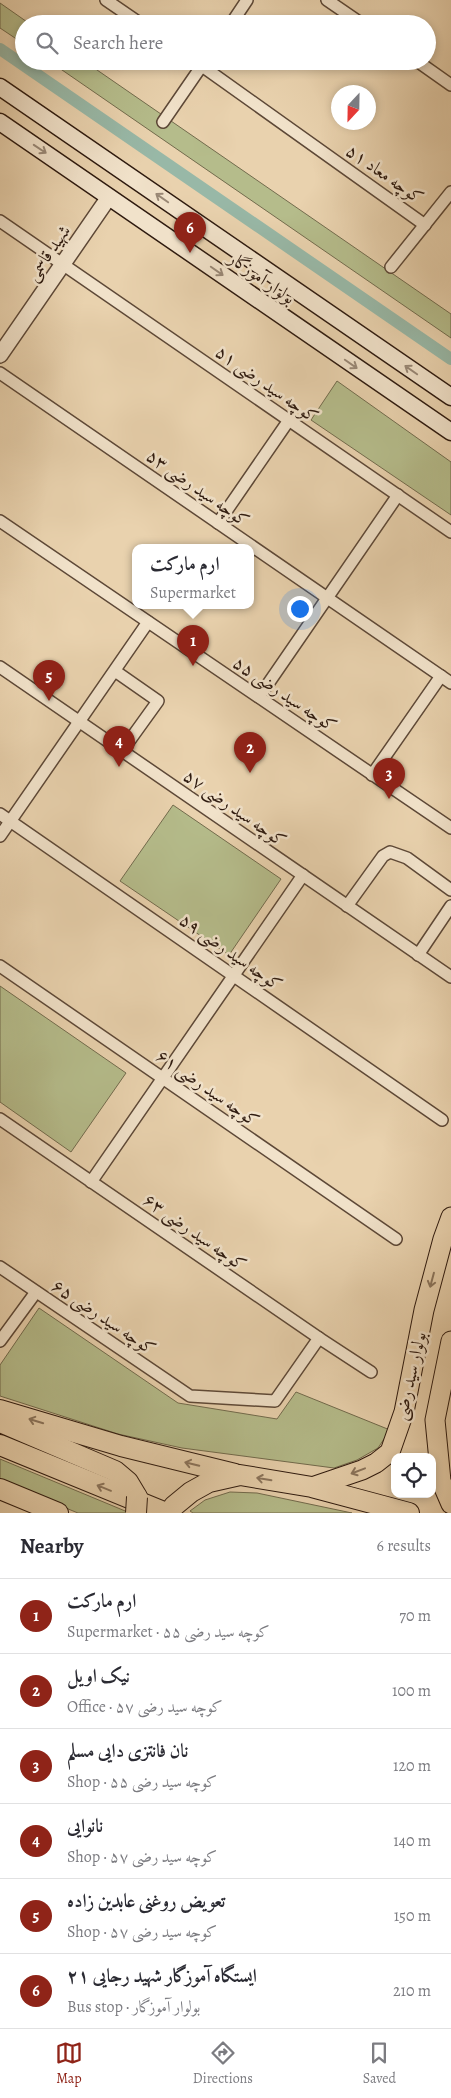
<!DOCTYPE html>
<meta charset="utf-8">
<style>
body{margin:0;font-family:Alegreya,Amiri,serif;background:#f2f2f3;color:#2b2b33}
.controls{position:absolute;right:15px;bottom:15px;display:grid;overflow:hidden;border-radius:10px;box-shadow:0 2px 8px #0003}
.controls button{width:45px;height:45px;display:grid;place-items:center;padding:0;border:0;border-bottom:1px solid #e1e1e2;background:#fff;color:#2b2b33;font:25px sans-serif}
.compass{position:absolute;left:331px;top:85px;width:45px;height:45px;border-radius:50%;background:#fff;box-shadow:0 2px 8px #0003;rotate:202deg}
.you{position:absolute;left:299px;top:608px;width:18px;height:18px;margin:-12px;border:4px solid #fff;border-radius:50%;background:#1a73e8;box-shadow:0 0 0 8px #1a73e833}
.badge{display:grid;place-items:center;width:32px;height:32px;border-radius:50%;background:#8f2418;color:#fff;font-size:16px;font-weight:700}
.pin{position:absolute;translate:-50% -41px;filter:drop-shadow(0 1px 2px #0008)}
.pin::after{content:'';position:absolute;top:26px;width:18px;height:15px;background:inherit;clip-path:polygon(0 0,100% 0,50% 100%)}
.popup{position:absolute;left:132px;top:544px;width:122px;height:65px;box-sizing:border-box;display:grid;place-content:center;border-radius:10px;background:#fff;filter:drop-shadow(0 1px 4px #0005);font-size:16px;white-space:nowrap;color:#7c7c81}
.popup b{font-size:19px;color:#2b2b33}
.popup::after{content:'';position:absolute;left:50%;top:100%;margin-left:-10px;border:10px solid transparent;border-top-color:#fff}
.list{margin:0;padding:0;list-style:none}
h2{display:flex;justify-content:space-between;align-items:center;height:65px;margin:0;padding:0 20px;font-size:21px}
h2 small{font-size:16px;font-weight:400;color:#7c7c81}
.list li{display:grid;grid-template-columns:32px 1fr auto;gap:15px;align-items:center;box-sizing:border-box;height:75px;padding:0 20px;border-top:1px solid #e1e1e2}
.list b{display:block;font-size:19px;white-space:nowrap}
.list p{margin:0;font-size:16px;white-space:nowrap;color:#7c7c81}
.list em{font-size:16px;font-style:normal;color:#7c7c81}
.icon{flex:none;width:28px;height:28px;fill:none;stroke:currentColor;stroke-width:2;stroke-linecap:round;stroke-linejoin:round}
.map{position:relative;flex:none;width:451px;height:1513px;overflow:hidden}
.search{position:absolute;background:#fff;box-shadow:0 2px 8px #0003;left:15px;right:15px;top:15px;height:55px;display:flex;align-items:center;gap:12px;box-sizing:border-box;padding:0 18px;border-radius:28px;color:#7c7c81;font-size:19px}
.sheet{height:515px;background:#fff}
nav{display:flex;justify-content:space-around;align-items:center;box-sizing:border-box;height:70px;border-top:1px solid #e1e1e2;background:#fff;font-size:14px;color:#7c7c81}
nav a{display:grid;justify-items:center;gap:2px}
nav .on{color:#8f2418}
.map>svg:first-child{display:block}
</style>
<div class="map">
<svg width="451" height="1513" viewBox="0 0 451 1513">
<rect width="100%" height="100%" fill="#e9d2ae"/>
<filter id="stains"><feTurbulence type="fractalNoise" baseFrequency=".004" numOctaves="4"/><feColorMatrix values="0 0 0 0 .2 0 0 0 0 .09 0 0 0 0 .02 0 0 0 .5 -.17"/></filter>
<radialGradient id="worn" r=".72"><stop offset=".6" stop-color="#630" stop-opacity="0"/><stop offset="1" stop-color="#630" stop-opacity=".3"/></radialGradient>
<g fill="#b5bc8b" stroke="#726b4d">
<path d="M0,3l30,21h-6v20l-24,-16z"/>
<path d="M49,61h35l367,253v24z"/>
<path d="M337,381l114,81v53l-140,-95z"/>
<path d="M173,805l108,74 -52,76 -109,-74z"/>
<path d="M0,986l126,87 -55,79 -71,-50z"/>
<path d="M39,1308l139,95 99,16 19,-27 94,38 -12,18 -21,12 -23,8 -152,-20 -64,-14 -118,-38v-31z"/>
<path d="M0,1459l130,54h-52l-78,-32z"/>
<path d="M230,1492l27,1 95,20h-159l-3,-2 15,-11z"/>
</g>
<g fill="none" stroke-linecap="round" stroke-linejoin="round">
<path stroke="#98b8a7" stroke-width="12" d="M0,49l451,310"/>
<defs>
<g id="minor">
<path d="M106,0l35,24"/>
<path d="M327,0l35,24"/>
<path d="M231,24l16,-24"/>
<path d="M195,61l230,164"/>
<path d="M417,61l34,24"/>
<path d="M163,122l42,-61"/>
<path d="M0,221l451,311"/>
<path d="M391,267l60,-75"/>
<path d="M0,373l451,310"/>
<path d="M0,521l451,307"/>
<path d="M218,523l71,-103"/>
<path d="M0,667l451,310"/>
<path d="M115,671l43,30 -36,50"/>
<path d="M259,697l139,-202"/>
<path d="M372,775l69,-99"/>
<path d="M0,814l442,306"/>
<path d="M0,836l148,-214"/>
<path d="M347,906l36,-50 7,-4 17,6 44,32"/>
<path d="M418,955l33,-49"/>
<path d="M0,966l396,273"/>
<path d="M0,1119l319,219 52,34"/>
<path d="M91,1182l212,-307"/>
<path d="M0,1267l190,129 85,5 44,-63"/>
<path d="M0,1341l36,-49"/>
</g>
<path id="tertiary" d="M0,355l109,-158"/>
<g id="secondary">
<path d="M0,87l451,310"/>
<path d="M0,122l451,310"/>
</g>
<g id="primary">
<path d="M451,1341l-16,79 6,61 10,23"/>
<path d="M312,1487l50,-17 14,-7 14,-11 14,-40 20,-102 19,-71 8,-22"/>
</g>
<g id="trunk">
<path d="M0,1410l121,36 114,28"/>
<path d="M0,1422l115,49 13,11 9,15"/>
<path d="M0,1445l166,68"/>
<path d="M0,1489l58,24"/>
<path d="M170,1513l4,-7 17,-14 18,-10 31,-7 72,12 97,26"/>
</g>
</defs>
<use href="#minor" stroke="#5d4837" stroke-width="14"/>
<use href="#tertiary" stroke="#5d4837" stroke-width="18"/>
<use href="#secondary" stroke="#2e1a0f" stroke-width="19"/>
<use href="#primary" stroke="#2e1a0f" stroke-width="21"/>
<use href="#trunk" stroke="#2e1a0f" stroke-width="22"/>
<use href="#minor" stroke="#f1e2ca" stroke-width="11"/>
<use href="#tertiary" stroke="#f1e2ca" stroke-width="15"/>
<use href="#secondary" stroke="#f1e2ca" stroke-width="16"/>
<use href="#primary" stroke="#e9d2ae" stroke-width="19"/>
<use href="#trunk" stroke="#e9d2ae" stroke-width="20"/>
<defs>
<path id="trunk-bridge" d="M136,1513l1,-16"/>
</defs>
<use href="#trunk-bridge" stroke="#2e1a0f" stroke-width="22" stroke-linecap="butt"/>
<use href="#trunk-bridge" stroke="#e9d2ae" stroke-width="20"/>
</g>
<defs><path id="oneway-shaft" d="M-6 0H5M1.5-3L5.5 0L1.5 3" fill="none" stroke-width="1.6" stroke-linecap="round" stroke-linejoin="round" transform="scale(1.25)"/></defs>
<g stroke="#998876">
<use href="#oneway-shaft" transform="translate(40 149) rotate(34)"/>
<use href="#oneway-shaft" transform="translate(162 198) rotate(-145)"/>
<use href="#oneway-shaft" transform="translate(217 271) rotate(35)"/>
<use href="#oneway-shaft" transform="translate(351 364) rotate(35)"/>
<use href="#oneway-shaft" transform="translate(411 370) rotate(-145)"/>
</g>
<g stroke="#8c765e">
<use href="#oneway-shaft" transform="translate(432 1280) rotate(105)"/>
<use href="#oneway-shaft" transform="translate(36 1421) rotate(-163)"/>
<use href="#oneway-shaft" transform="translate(192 1464) rotate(-166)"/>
<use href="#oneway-shaft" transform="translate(358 1471) rotate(159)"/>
<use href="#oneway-shaft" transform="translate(264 1479) rotate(-171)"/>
<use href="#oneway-shaft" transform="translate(104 1488) rotate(-158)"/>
</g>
<g text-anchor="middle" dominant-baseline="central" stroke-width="5" stroke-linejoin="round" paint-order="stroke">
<g font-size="18" fill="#2e1a0f" stroke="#f1e2ca">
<text transform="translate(385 174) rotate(35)">کوچه معاد ۵۱</text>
<text transform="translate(48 253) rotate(-55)">شهید قاسمی</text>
<text transform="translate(262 278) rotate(35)">بولوار آموزگار</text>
<text transform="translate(267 384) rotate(35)">کوچه سید رضی ۵۱</text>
<text transform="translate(198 488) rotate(35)">کوچه سید رضی ۵۳</text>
<text transform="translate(285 694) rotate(34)">کوچه سید رضی ۵۵</text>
<text transform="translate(235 808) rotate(35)">کوچه سید رضی ۵۷</text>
<text transform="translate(231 952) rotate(35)">کوچه سید رضی ۵۹</text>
<text transform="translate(208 1088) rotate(35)">کوچه سید رضی ۶۱</text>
<text transform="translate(195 1232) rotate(35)">کوچه سید رضی ۶۳</text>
<text transform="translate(104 1317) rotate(34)">کوچه سید رضی ۶۵</text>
<text transform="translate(410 1376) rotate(-77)">بولوار سید رضی</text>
</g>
</g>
<rect width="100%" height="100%" filter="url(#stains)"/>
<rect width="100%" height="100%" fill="url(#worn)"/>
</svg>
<div class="controls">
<button><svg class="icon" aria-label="locate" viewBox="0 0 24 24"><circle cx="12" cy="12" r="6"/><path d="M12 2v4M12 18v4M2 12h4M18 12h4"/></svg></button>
</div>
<svg class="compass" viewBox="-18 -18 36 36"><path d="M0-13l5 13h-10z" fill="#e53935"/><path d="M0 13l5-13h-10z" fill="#7c7c81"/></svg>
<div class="you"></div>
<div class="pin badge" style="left:193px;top:666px">1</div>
<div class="popup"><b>ارم مارکت</b>Supermarket</div>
<div class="pin badge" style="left:250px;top:773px">2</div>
<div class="pin badge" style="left:389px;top:799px">3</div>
<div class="pin badge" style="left:119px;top:767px">4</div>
<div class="pin badge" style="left:49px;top:701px">5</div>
<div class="pin badge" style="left:190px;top:253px">6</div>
<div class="search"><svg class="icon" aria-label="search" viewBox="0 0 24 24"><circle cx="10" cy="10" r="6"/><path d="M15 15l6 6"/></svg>Search here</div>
</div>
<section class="sheet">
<h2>Nearby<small>6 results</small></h2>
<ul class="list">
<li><span class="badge">1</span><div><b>ارم مارکت</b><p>Supermarket · کوچه سید رضی ۵۵</p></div><em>70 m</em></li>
<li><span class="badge">2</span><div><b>نیک اویل</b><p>Office · کوچه سید رضی ۵۷</p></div><em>100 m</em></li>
<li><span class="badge">3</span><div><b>نان فانتزی دایی مسلم</b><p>Shop · کوچه سید رضی ۵۵</p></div><em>120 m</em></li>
<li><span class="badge">4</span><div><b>نانوایی</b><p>Shop · کوچه سید رضی ۵۷</p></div><em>140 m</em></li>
<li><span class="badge">5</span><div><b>تعویض روغنی عابدین زاده</b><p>Shop · کوچه سید رضی ۵۷</p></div><em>150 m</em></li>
<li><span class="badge">6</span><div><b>ایستگاه آموزگار شهید رجایی ۲۱</b><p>Bus stop · بولوار آموزگار</p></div><em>210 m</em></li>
</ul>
</section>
<nav>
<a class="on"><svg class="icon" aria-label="map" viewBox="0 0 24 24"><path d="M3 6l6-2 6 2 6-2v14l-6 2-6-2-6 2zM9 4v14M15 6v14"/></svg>Map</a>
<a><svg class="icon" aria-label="directions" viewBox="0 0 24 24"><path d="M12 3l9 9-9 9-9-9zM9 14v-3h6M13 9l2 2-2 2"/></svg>Directions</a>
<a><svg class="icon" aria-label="saved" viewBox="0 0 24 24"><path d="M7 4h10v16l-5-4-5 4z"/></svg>Saved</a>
</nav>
